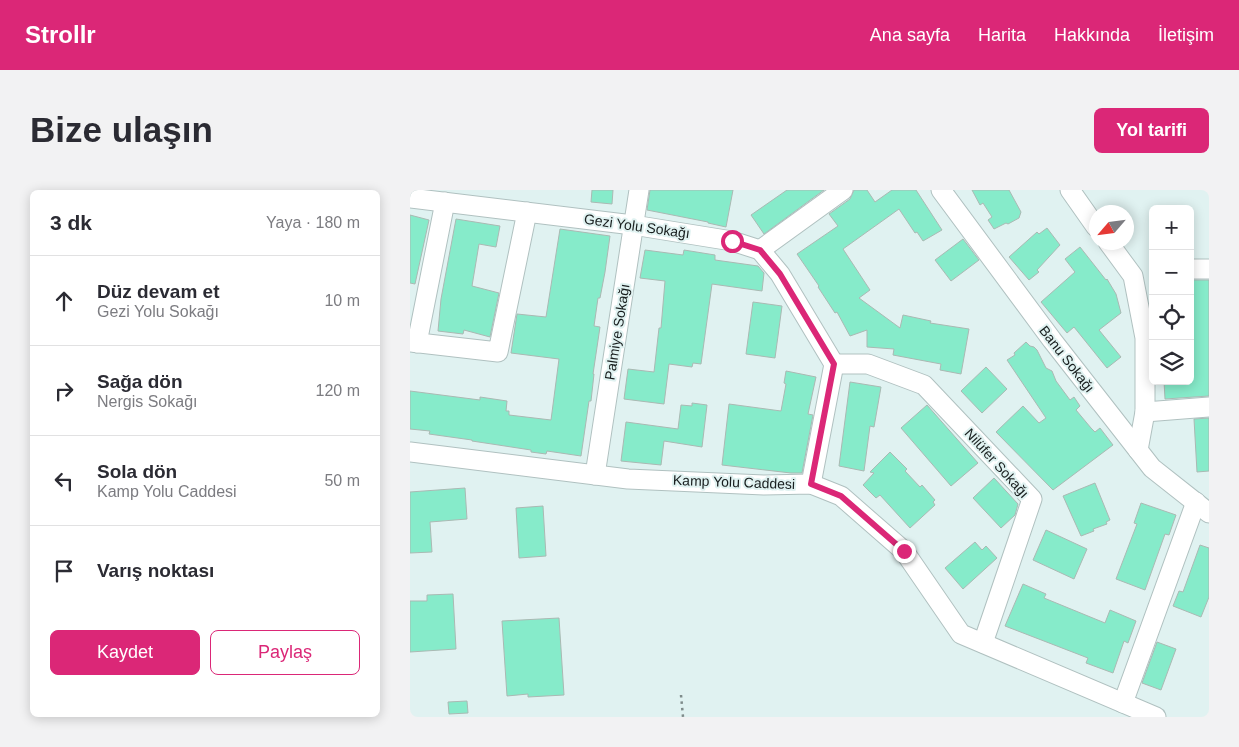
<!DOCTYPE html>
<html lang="tr">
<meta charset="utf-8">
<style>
body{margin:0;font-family:Arial,sans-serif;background:#f2f2f3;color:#2b2b33}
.controls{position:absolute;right:15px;top:15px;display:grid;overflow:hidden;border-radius:8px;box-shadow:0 2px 12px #0003}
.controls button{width:45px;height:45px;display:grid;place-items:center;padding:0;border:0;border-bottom:1px solid #e1e1e2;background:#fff;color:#2b2b33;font:25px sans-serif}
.compass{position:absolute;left:679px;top:15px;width:45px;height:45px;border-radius:50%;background:#fff;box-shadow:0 2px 12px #0003;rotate:242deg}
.stop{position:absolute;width:15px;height:15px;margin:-11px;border:4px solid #db2777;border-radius:50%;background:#fff}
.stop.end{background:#db2777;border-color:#fff;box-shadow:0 1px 5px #0008}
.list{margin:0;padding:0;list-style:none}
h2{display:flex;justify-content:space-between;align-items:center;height:65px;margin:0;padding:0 20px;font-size:21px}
h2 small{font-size:16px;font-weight:400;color:#7c7c81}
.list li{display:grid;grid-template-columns:32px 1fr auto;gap:15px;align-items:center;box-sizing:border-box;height:90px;padding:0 20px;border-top:1px solid #e1e1e2}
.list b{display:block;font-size:19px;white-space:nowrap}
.list p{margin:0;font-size:16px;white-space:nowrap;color:#7c7c81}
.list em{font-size:16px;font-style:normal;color:#7c7c81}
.actions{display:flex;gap:10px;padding:15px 20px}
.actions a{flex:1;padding:11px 0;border:1px solid #db2777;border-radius:8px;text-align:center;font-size:18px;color:#db2777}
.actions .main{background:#db2777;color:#fff}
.icon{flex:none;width:28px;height:28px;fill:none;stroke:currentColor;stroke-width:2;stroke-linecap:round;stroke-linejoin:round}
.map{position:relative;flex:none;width:799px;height:527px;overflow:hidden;border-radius:8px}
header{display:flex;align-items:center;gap:30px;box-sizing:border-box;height:70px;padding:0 25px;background:#db2777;color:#fff}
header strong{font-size:24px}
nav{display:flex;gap:28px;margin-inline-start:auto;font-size:18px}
.intro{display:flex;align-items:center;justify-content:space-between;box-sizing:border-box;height:120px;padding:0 30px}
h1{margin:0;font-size:35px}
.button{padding:12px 22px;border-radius:8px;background:#db2777;color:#fff;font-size:18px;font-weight:700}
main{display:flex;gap:30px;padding:0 30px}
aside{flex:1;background:#fff;border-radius:8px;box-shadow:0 2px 12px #0003}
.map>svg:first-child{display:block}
</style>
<header>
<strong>Strollr</strong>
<nav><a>Ana sayfa</a><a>Harita</a><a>Hakkında</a><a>İletişim</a></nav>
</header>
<div class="intro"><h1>Bize ulaşın</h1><a class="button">Yol tarifi</a></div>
<main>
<aside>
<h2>3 dk<small>Yaya · 180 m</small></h2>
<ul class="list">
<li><svg class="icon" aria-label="ahead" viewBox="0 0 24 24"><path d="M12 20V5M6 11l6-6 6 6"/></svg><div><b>Düz devam et</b><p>Gezi Yolu Sokağı</p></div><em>10 m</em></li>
<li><svg class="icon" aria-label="right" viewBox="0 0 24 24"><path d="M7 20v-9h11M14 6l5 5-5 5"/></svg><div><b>Sağa dön</b><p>Nergis Sokağı</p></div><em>120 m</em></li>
<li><svg class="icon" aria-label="left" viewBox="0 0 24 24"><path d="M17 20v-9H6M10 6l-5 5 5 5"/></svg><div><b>Sola dön</b><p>Kamp Yolu Caddesi</p></div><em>50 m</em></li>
<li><svg class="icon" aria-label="arrive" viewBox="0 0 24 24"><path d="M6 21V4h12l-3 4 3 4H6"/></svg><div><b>Varış noktası</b></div></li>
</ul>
<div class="actions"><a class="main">Kaydet</a><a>Paylaş</a></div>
</aside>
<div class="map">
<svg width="799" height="527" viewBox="0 0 799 527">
<rect width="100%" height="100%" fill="#e0f2f1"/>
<g fill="#86ebca" stroke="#aab9b3">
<path d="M182,0h21l-1,14 -21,-2z"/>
<path d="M240,0h83l-7,37 -18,-4v-1l-61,-12z"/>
<path d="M377,0h37l-60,44 -13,-19z"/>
<path d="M444,0h13l8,12 17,-12h24l26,40 -19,11 -6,-9 -2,1 -16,-24 -56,40 27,41 -11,8 41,30 3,-13 28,6 -1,2 39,6 -8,45 -21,-4 1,-6 -48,-9 1,-6 -27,-2v-17l-17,6 -13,-24 -2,1 -17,-26 1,-1 -22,-32 41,-28 -9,-12 21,-15z"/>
<path d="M562,0h37l12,22 -2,6 -11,6 -2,-1 -12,6 -6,-9 4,-3 -9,-14 -3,2z"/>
<path d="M0,25l19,5 -14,64 -5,-1z"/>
<path d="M46,29l44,7 -4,21 -17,-3 -7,42 27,7 -9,44 -26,-7 -1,4 -25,-3 3,-32z"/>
<path d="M637,38l13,17 -23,25 2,2 -10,8 -20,-23 28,-25 2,2z"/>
<path d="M150,39l50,7 -5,36 -5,26h-2l-4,28 6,1 -7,47h1l-3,27h-2l-8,55 -34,-5 -1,3 -15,-2v-2l-59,-9v-1l-43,-6 1,-3 -20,-2v-38l70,9v-3l27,4 -1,10h3v4l42,5 8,-61 -48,-6 6,-39 29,3z"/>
<path d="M553,49l16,21 -28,21 -16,-21z"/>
<path d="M670,57l26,33 1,-1 9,15 5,19 -22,17 22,27 -14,11 -33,-41 -7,6 -26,-31 34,-30 -10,-13z"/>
<path d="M235,60l38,5 1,-5 31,5v5l43,6 6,7 -2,18 -50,-7 -11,80 -8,-1 -1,4 -23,-3 -5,40 -40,-5 4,-30 26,3 5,-44h2l4,-47 -25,-3z"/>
<path d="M780,90h19v116l-44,3 -1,-18h26z"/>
<path d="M343,112l29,4 -7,52 -29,-4z"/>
<path d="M616,152l4,4 4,1 3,3 9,18 6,3 4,10 14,19 4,-3 6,9 -4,4 15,18 4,4 5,-4 13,17 -60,45 -57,-58 27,-26 16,17 7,-5 -39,-58 8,-5 -1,-2z"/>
<path d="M576,177l21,22 -25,24 -21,-22z"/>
<path d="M376,181l30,6 -8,37 5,1 -11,58h-11l-69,-8 7,-61 52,7 5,-27 -2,-1z"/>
<path d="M440,192l31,5 -7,40 -4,-1 -6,45 -25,-5z"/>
<path d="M282,213l15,2 -5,42 -38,-6 -3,24 -40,-4 5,-39 52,7 3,-24 11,1z"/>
<path d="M517,215l51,58 -27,23 -50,-58z"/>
<path d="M799,228v53l-12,1 -3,-53z"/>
<path d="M480,262l17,17 -2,2 15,16 2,-2 13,15 -2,2 2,3 -25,23 -30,-33 -4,3 -13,-13 11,-12 -4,-1z"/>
<path d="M584,288l24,26 -3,11 -14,13 -28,-30z"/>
<path d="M685,293l15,37 -4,2 1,2 -14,5 1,2 -13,5 -18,-40z"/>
<path d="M55,298l2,31 -37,3 2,30 -22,1v-61z"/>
<path d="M731,313l35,12 -7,20 -4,-1 -20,56 -29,-11 21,-55 -3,-1z"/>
<path d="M133,316l3,50 -27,2 -3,-50z"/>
<path d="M636,340l41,19 -13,30 -41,-19z"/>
<path d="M565,352l7,8 4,-4 11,12 -34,31 -18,-21z"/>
<path d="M790,355l9,3v49l-8,20 -28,-11 6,-15 4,1z"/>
<path d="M613,394l23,10 -2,4 61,25 5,-13 26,11 -8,22 -4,-2 -11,32 -27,-10 2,-5 -83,-32z"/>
<path d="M43,404l3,55 -46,3v-51h17v-6z"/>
<path d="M149,428l5,77 -36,2v-3l-21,2 -5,-75z"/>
<path d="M747,452l19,7 -15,41 -19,-7z"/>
<path d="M57,511l1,12 -19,1 -1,-12z"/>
</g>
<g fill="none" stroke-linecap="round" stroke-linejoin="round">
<defs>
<g id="minor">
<path d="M531,0l111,150 100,128 57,45"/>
<path d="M660,0l26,37"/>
<path d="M0,8l223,27 99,16 28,9 83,-60"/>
<path d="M698,52l25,34 12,62v74l-7,38"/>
<path d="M350,60l20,24 54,90 -23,120"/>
<path d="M780,79h19"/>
<path d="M0,152l88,10 29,-140"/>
<path d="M7,153l28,-141"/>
<path d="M424,174h34l56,21 108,114 -49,144"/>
<path d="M735,222l64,-5"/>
<path d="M0,262l218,27 136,6 47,-1 30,12 63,55 57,83 195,83"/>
<path d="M185,285l44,-285"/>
<path d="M713,513l73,-201"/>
</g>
</defs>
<use href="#minor" stroke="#b0c1c0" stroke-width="21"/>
<path stroke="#7f8c8b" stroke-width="2.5" stroke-dasharray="2.5 4" stroke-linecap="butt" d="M271,505l2,22"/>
<use href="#minor" stroke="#fff" stroke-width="19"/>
</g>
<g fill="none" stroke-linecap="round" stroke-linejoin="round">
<path stroke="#db2777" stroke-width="6" d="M322,51l28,9 20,24 54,90 -23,120 30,12 63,55"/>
</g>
<g text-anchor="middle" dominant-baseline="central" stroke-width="4" stroke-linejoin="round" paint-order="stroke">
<g font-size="14" fill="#181e1e" stroke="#e0f2f1">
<text transform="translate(227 36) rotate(8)">Gezi Yolu Sokağı</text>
<text transform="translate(207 142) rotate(-81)">Palmiye Sokağı</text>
<text transform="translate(657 169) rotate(52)">Banu Sokağı</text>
<text transform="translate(587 273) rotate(48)">Nilüfer Sokağı</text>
<text transform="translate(324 292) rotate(2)">Kamp Yolu Caddesi</text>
</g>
</g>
</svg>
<div class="controls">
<button>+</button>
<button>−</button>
<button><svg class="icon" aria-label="locate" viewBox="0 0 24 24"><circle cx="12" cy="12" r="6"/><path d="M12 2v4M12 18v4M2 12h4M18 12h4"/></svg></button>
<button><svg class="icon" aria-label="layers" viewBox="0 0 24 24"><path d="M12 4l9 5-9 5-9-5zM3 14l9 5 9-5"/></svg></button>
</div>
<svg class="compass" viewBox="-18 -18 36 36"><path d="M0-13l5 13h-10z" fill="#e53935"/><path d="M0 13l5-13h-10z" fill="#7c7c81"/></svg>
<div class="stop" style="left:322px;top:51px"></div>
<div class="stop end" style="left:494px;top:361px"></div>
</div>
</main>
